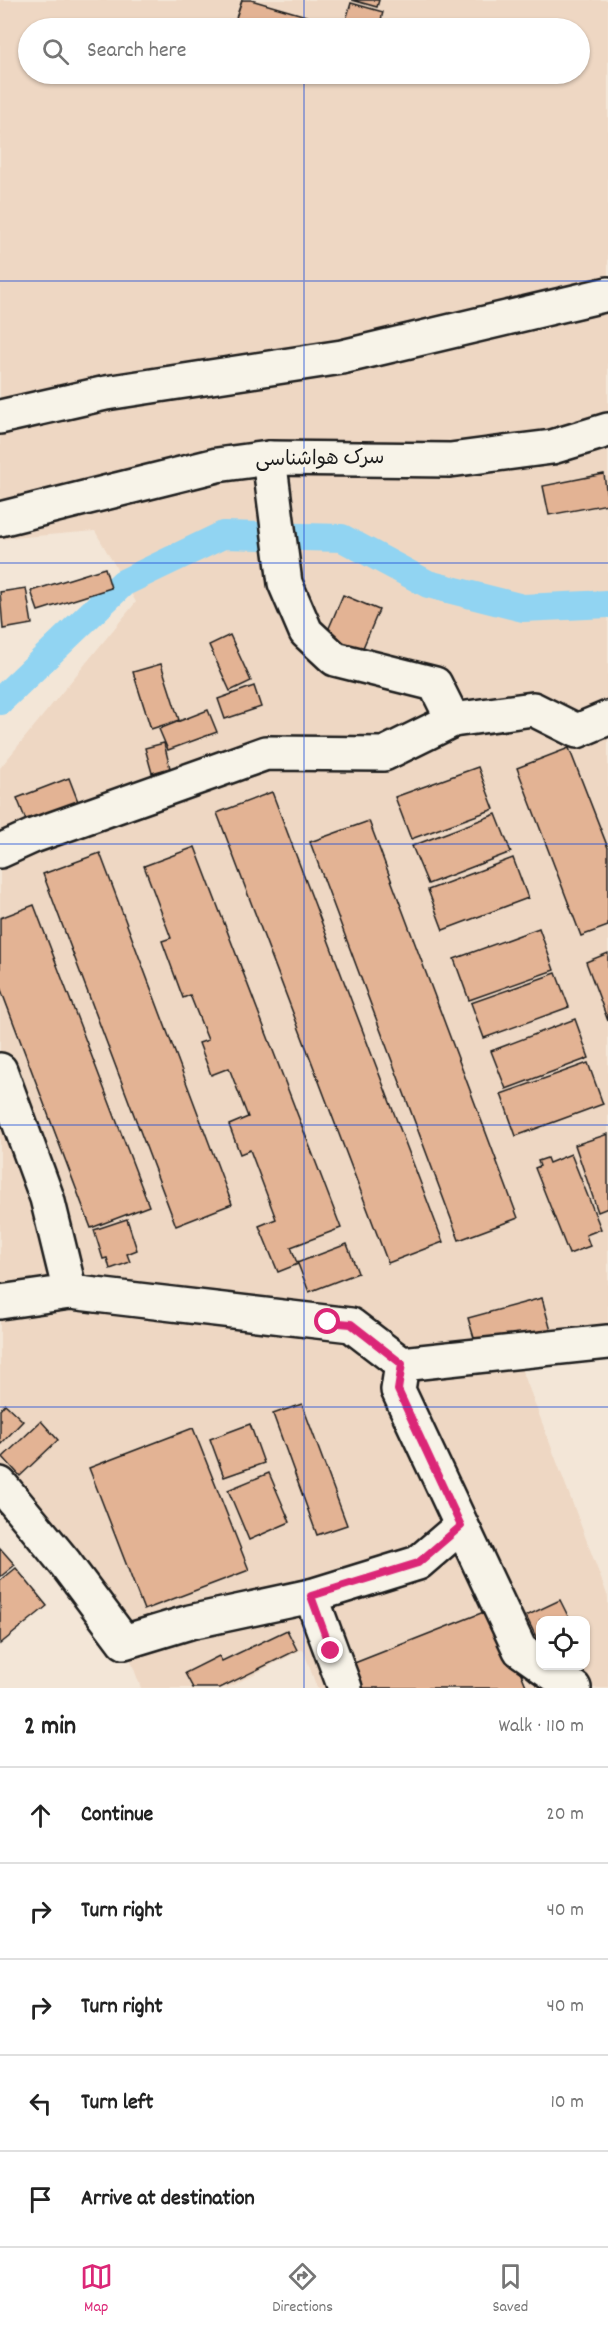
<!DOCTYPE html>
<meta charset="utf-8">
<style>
body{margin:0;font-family:Dekko,"Playpen Sans Arabic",sans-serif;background:#f6f6f6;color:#222}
.controls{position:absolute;right:18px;bottom:18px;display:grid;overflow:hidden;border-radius:12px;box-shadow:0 2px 4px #0004}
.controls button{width:54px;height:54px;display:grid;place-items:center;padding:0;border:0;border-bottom:2px solid #e0e0e0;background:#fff;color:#222;font:30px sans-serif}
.stop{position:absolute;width:18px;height:18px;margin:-14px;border:4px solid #db2777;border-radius:50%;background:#fff}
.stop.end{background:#db2777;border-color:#fff;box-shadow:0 2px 6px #0008}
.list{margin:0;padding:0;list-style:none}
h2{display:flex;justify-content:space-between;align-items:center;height:78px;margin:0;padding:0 24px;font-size:26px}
h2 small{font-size:20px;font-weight:400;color:#767676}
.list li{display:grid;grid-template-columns:39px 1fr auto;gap:18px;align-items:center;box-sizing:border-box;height:96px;padding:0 24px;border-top:2px solid #e0e0e0}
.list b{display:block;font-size:22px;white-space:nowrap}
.list em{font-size:20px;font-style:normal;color:#767676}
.icon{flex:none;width:33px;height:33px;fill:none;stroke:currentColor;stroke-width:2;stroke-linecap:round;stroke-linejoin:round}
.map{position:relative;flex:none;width:608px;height:1688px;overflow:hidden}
.search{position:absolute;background:#fff;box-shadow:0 2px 4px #0004;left:18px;right:18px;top:18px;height:66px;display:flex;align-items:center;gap:15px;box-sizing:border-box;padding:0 21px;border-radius:33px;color:#767676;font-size:22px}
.sheet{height:558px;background:#fff}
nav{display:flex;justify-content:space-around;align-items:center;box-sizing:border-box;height:84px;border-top:2px solid #e0e0e0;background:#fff;font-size:16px;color:#767676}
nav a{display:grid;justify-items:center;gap:3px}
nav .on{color:#db2777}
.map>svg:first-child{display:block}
</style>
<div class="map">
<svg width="608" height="1688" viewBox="0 0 608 1688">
<rect width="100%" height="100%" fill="#f3e6d7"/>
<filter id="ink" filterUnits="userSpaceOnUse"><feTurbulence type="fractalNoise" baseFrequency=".0167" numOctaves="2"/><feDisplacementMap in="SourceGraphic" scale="12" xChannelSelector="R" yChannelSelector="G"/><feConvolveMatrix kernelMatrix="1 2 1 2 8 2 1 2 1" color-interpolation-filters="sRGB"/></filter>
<g filter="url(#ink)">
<path fill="#eed7c3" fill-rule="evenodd" d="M0,0h608v1342l-93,9 93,246v91h-291l-14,-39 -76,39h-86l-17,-46 -124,-158v-716l136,-166 -41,-71 -95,8zM28,28h552v46h-552zM540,1620h46v46h-46z"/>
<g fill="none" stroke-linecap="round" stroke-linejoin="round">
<path stroke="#91d4f2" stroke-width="28" d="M0,701l123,-118 100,-48 119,3 86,46 95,24 85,-4"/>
</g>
<g fill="#e3b394" stroke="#1c1c1c" stroke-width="1.5">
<path d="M242,0h9l93,27 7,-24 32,9 -4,16h-118l-26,-7z"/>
<path d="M352,0h27l-2,7z"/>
<path d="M604,474l4,30 -59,11 -6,-29z"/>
<path d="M105,568l6,20 -73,23 -7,-20z"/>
<path d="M26,588l6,36 -29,5 -3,-37z"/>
<path d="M343,595l36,15 -17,40 -36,-15z"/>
<path d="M230,635l21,46 -21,10 -21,-46z"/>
<path d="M161,664l18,56 -28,9 -18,-57z"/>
<path d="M254,686l7,21 -36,12 -7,-20z"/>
<path d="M208,710l9,22 -49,18 -9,-21z"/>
<path d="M164,743l6,25 -18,5 -7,-25z"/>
<path d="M569,748l39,100v78l-27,10 -64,-168z"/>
<path d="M478,767l16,42 -83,30 -16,-42z"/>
<path d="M69,778l10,26 -52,19 -10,-25z"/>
<path d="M272,792l171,450 -55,21 -171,-450z"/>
<path d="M496,814l15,38 -83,32 -16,-38z"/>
<path d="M369,821l149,397 -59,22 -149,-398z"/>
<path d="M195,847l146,381 -50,19 6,16 50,-19 11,29 -49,19 -11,-28 -20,8 -19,-46 17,-7 -26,-69 -10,4 -11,-29 19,-8 -19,-49 -18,7 -12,-32 9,-3 -18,-45 -7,3 -21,-57 9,-3 -27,-72z"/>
<path d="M100,853l132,351 -56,22 -133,-352z"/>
<path d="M513,858l15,40 -85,32 -15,-40z"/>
<path d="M34,905l115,301 -58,22 -91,-241v-69z"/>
<path d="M539,928l15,42 -85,30 -15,-41z"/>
<path d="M608,953v68l-22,-59z"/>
<path d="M556,973l13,34 -85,31 -13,-35z"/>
<path d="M575,1019l14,39 -83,31 -15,-38z"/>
<path d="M588,1063l15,41 -87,32 -15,-42z"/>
<path d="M608,1134v74l-10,4 -23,-67z"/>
<path d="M571,1154l30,75 -15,6 4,11 -21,8 -34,-86 5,-2 -2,-5 9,-3 2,5z"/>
<path d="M127,1219l10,31 -10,4 3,8 -20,7 -3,-11 -4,1 -9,-29z"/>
<path d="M542,1298l9,33 -73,20 -10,-33z"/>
<path d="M5,1404l18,17 -23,24v-35z"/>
<path d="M302,1404l45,121 -30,10 -44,-121z"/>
<path d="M41,1421l17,19 -38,36 -17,-19z"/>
<path d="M250,1424l14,39 -40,14 -14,-38z"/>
<path d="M193,1428l56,142 -105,40 -55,-142z"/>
<path d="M269,1473l21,49 -41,18 -21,-50z"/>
<path d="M0,1548l15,17 -15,12z"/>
<path d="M16,1568l31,38 -47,38v-63z"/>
<path d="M560,1600l10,20h-30v18l-3,1 -11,-23z"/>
<path d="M494,1608l33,80h-166l-9,-24z"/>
<path d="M287,1630l10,20 -77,38h-27l-8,-15 34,-17 3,5z"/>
</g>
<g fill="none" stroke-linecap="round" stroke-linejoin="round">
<defs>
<g id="minor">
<path d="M0,417l106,-24 236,-36 266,-63"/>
<path d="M269,458l16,125 21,49 29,27 100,25 18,36"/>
<path d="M0,519l217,-54 52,-7 181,2 102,-13 56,-17"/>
<path d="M0,851l33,-15 233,-83 118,1 69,-34 80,-11 44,22 31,-13"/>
<path d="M0,1070l47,128 23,94"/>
<path d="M0,1302l70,-10 281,33 51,39 206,-22"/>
<path d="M402,1364l-4,26 122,260 20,14"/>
<path d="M0,1484l65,79 59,79 66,-20 121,-26 34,92"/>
<path d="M311,1596l107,-33 43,-37"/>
<path d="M542,1666l32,22"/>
</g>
</defs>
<use href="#minor" stroke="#1c1c1c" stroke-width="38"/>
<use href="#minor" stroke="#f7f3e8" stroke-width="33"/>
</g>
</g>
<g fill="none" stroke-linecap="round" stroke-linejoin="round" filter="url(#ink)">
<path stroke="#db2777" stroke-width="8" d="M328,1322l23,2 51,40 -4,26 63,136 -43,37 -107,33 20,55"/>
</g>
<path fill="none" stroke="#1d4ed8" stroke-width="1.5" stroke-opacity="0.55" d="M304,0v28M304,74v1614M0,281h608M0,563h608M0,844h608M0,1125h608M0,1407h608"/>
<g text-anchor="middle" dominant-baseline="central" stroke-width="6" stroke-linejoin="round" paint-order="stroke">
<g font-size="20" fill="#1c1c1c" stroke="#f7f3e8">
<text transform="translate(320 460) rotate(-1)">سرک هواشناسی</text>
</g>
</g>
</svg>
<div class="controls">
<button><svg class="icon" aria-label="locate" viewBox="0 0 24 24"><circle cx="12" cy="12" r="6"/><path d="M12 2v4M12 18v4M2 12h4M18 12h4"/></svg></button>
</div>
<div class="stop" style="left:328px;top:1322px"></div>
<div class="stop end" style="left:331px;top:1651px"></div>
<div class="search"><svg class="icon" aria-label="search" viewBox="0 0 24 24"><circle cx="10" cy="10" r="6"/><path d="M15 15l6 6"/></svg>Search here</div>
</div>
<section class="sheet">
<h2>2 min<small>Walk · 110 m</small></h2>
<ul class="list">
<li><svg class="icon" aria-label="ahead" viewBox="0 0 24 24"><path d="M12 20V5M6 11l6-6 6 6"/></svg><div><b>Continue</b></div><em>20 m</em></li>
<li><svg class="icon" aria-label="right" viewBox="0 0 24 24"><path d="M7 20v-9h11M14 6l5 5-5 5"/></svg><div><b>Turn right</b></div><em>40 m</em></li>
<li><svg class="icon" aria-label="right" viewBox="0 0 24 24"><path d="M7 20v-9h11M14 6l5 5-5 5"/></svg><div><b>Turn right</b></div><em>40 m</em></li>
<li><svg class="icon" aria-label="left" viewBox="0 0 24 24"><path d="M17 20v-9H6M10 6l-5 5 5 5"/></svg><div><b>Turn left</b></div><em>10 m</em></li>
<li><svg class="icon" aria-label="arrive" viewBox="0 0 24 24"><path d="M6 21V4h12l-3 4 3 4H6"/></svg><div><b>Arrive at destination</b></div></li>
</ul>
</section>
<nav>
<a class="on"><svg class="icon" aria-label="map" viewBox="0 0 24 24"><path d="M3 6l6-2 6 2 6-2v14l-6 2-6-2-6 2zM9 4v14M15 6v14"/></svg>Map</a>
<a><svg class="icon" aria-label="directions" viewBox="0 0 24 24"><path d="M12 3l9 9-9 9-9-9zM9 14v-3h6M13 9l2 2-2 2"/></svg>Directions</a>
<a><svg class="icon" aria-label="saved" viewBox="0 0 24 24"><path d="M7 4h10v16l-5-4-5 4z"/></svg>Saved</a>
</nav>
